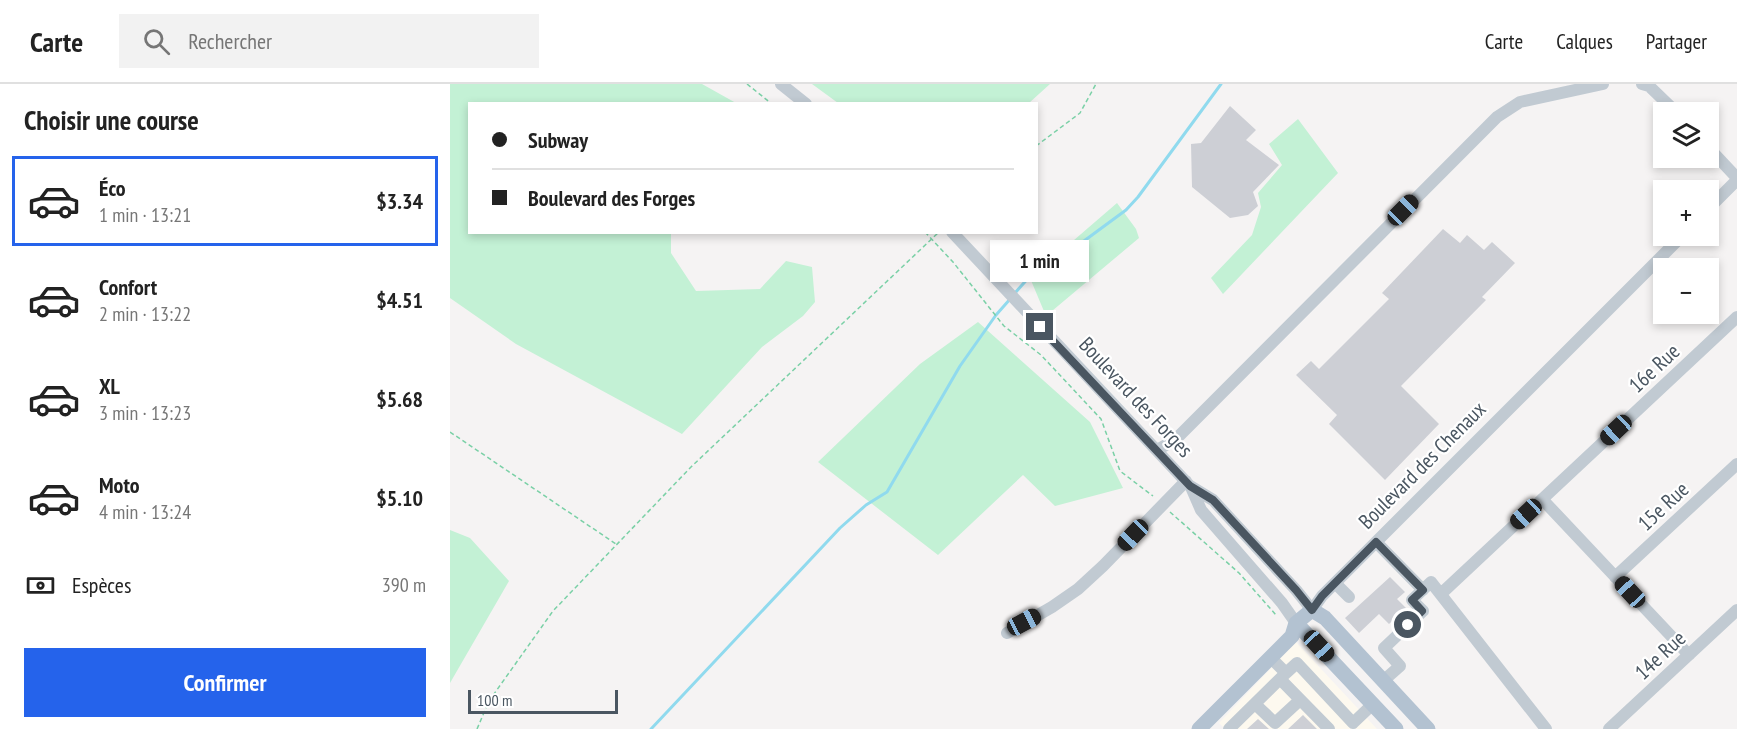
<!DOCTYPE html>
<html lang="fr">
<meta charset="utf-8">
<style>
:root{--surface:#fff;--page:#f2f2f2;--text:#222;--muted:#767676;--line:#e0e0e0;--accent:#2563eb}
body{margin:0;font-family:"PT Sans Narrow",sans-serif;background:var(--page);color:var(--text);height:100vh;display:flex;flex-direction:column;font-size:22px;white-space:nowrap}
*{box-sizing:border-box;margin:0}
p{font-size:20px;color:var(--muted)}
.icon{flex:none;width:33px;height:33px;fill:none;stroke:currentColor;stroke-width:2;stroke-linecap:round;stroke-linejoin:round}
.map{position:relative;flex:1;overflow:hidden}
.side{display:flex;flex-direction:column;background:var(--surface);width:450px}
.side>*{flex:none}
.hud{position:absolute;left:18px;top:18px;width:570px;height:132px;border-radius:0px;box-shadow:0 3px 9px #0003;display:grid;align-content:center;height:132px;padding:0 24px;background:var(--surface)}
.tools{position:absolute;left:1203px;top:18px;display:grid;gap:12px}
.tools a{display:grid;place-items:center;width:66px;height:66px;border-radius:0px;background:var(--surface);box-shadow:0 3px 9px #0003;font-size:30px}
.scale{position:absolute;left:18px;bottom:15px;width:150px;box-sizing:border-box;padding-left:6px;border:3px solid #4a5661;border-top:0;font-size:16px;line-height:21px;white-space:nowrap;color:#4a5661;-webkit-text-stroke:4px #fff;paint-order:stroke}
.end{position:absolute;width:27px;height:27px;margin:-14px;border:8px solid #4a5661;background:#fff;box-shadow:0 0 0 3px #fff}
.from{border-radius:50%}
.bubble{position:absolute;height:42px;border-radius:0px;background:var(--surface);box-shadow:0 3px 9px #0003;font-size:20px;font-weight:800;line-height:42px;text-align:center}
.car{position:absolute;width:18px;height:36px;margin:-18px -9px;border-radius:8px;box-shadow:0 0 4px 2px #0007;background:linear-gradient(#222 24%,#8ab4d8 0 40%,#222 0 76%,#8ab4d8 0 86%,#222 0)}
.hud b{display:flex;align-items:center;gap:21px;height:57px;font-size:22px}
.hud b+b{border-top:2px solid var(--line)}
.hud i{width:15px;height:15px;background:var(--text)}
ul{padding:0;list-style:none}
li{display:flex;align-items:center;gap:18px;height:90px;margin:0 12px 9px;padding:0 12px;border:3px solid transparent;border-radius:0px}
li div{flex:1}
li b{display:block;font-size:22px}
li em{font-style:normal;font-weight:800}
li.on{border-color:var(--accent)}
li>.icon{width:54px;height:54px;stroke-width:1.5}
h2{padding:0 24px;font-size:27px;line-height:72px}
.pay{display:flex;align-items:center;gap:15px;height:66px;padding:0 24px;font-size:22px}
.pay p{margin-inline-start:auto}
.action{display:flex;gap:12px;margin-top:auto;padding:12px 24px}
.action a{flex:1;height:69px;border-radius:0px;background:var(--accent);color:#fff;font-size:24px;font-weight:800;line-height:69px;text-align:center}
header{display:flex;align-items:center;gap:36px;box-sizing:border-box;height:84px;padding:0 30px;background:var(--surface);border-bottom:2px solid var(--line)}
header strong{font-size:28px}
nav{display:flex;gap:33px;margin-inline-start:auto;font-size:21px}
.search{width:420px;height:54px;background:var(--page);display:flex;align-items:center;gap:15px;box-sizing:border-box;padding:0 21px;border-radius:0px;color:var(--muted);font-size:22px}
main{display:flex;flex:1;min-height:0}
.map>svg:first-child{display:block}
</style>
<header>
<strong>Carte</strong>
<div class="search"><svg class="icon" aria-label="search" viewBox="0 0 24 24"><circle cx="10" cy="10" r="6"/><path d="M15 15l6 6"/></svg>Rechercher</div>
<nav><a>Carte</a><a>Calques</a><a>Partager</a></nav>
</header>
<main>
<section class="side">
<h2>Choisir une course</h2>
<ul>
<li class="on"><svg class="icon" aria-label="car" viewBox="0 0 24 24"><path d="M5 17H2v-5l4-1 3-4h7l3 4 3 1v5h-3M9 17h6M6 11h13"/><circle cx="7" cy="17" r="2"/><circle cx="17" cy="17" r="2"/></svg><div><b>Éco</b><p>1 min · 13:21</p></div><em>$3.34</em></li>
<li><svg class="icon" aria-label="car" viewBox="0 0 24 24"><path d="M5 17H2v-5l4-1 3-4h7l3 4 3 1v5h-3M9 17h6M6 11h13"/><circle cx="7" cy="17" r="2"/><circle cx="17" cy="17" r="2"/></svg><div><b>Confort</b><p>2 min · 13:22</p></div><em>$4.51</em></li>
<li><svg class="icon" aria-label="car" viewBox="0 0 24 24"><path d="M5 17H2v-5l4-1 3-4h7l3 4 3 1v5h-3M9 17h6M6 11h13"/><circle cx="7" cy="17" r="2"/><circle cx="17" cy="17" r="2"/></svg><div><b>XL</b><p>3 min · 13:23</p></div><em>$5.68</em></li>
<li><svg class="icon" aria-label="car" viewBox="0 0 24 24"><path d="M5 17H2v-5l4-1 3-4h7l3 4 3 1v5h-3M9 17h6M6 11h13"/><circle cx="7" cy="17" r="2"/><circle cx="17" cy="17" r="2"/></svg><div><b>Moto</b><p>4 min · 13:24</p></div><em>$5.10</em></li>
</ul>
<div class="pay"><svg class="icon" aria-label="cash" viewBox="0 0 24 24"><path d="M3 7h18v10H3z"/><circle cx="12" cy="12" r="2"/></svg>Espèces<p>390 m</p></div>
<div class="action"><a>Confirmer</a></div>
</section>
<div class="map">
<svg width="1287" height="645" viewBox="0 0 1287 645">
<rect width="100%" height="100%" fill="#f5f3f3"/>
<path fill="#fdf9ef" d="M 846,558 L 927,645 L 775,645 L 769,639 Z"/>
<path fill="#c3f1d5" d="M 0,0 L 252,0 L 286,19 L 20,20 L 20,148 L 221,149 L 221,169 L 246,207 L 310,205 L 336,177 L 362,183 L 365,218 L 353,232 L 312,263 L 232,350 L 66,260 L 0,214 Z
M 362,0 L 600,0 L 579,19 L 388,19 Z
M 848,35 L 888,89 L 773,210 L 761,194 L 802,151 L 811,123 L 808,109 L 832,81 L 819,60 Z
M 667,119 L 686,145 L 689,154 L 596,232 L 580,194 Z
M 528,238 L 640,338 L 673,404 L 605,422 L 573,391 L 488,471 L 368,378 L 470,280 Z
M 0,446 L 20,454 L 59,497 L 0,599 Z"/>
<g fill="none" stroke-linecap="round" stroke-linejoin="round">
<path stroke="#90daee" stroke-width="3" d="M 565,209 L 589,182 L 619,168 L 676,126 L 688,113 L 771,0
M 201,645 L 390,444 L 416,421 L 437,408 L 510,282 L 546,231 L 561,214"/>
</g>
<path fill="#cdcfd5" d="M 780,22 L 806,46 L 796,56 L 829,81 L 803,108 L 808,122 L 798,131 L 780,134 L 742,103 L 741,60 L 751,59 Z
M 993,145 L 1010,159 L 1017,151 L 1034,166 L 1042,158 L 1065,179 L 1032,213 L 1036,216 L 951,302 L 989,340 L 935,396 L 879,340 L 887,331 L 846,291 L 861,277 L 869,285 L 939,215 L 932,209 Z
M 940,493 L 955,508 L 947,515 L 956,524 L 939,540 L 929,530 L 909,549 L 895,534 Z
M 853,631 L 867,645 L 838,645 Z
M 808,635 L 819,645 L 797,645 Z"/>
<g fill="none" stroke-linecap="round" stroke-linejoin="round">
<path stroke="#7ad0a6" stroke-width="1.5" stroke-dasharray="4.5 3" stroke-linecap="butt" d="M 297,0 L 322,20
M 586,62 L 630,29 L 646,0
M 475,148 L 503,178 L 554,242 L 591,271 L 651,335 L 670,387 L 703,412
M 0,348 L 166,460
M 720,428 L 789,489 L 826,531
M 27,645 L 39,617 L 103,527 L 241,383 L 489,148"/>
<path stroke="#c1cad2" stroke-width="12" d="M 331,0 L 356,20
M 1192,0 L 1199,2 L 1226,28
M 1258,63 L 1287,94
M 1258,125 L 1287,96
M 502,148 L 740,402 L 763,416 L 846,506 L 862,526 L 872,512 L 1232,152
M 707,366 L 725,356 L 1047,33 L 1070,18 L 1153,0
M 741,403 L 751,426 L 832,519 L 846,539
M 1092,415 L 1239,571
M 926,458 L 973,506
M 1165,493 L 1287,380
M 885,499 L 899,513
M 992,511 L 994,507 L 1287,233
M 557,549 L 602,523 L 628,505 L 653,482 L 736,397
M 836,589 L 847,579 L 903,639 L 923,620
M 830,595 L 879,645
M 933,597 L 950,582 L 934,564 L 973,527 L 962,516 L 981,498 L 1096,645
M 805,620 L 825,639 L 850,616
M 779,645 L 836,589 L 820,573
M 1159,645 L 1287,526"/>
<path stroke="#b3c2d1" stroke-width="15" d="M 846,539 L 946,645
M 749,645 L 842,552 L 846,539 L 862,526 L 875,534 L 978,645"/>
</g>
<g fill="none" stroke-linecap="round" stroke-linejoin="round">
<path stroke="#4a5661" stroke-width="8" d="M 590,243 L 740,402 L 763,416 L 846,506 L 862,526 L 872,512 L 926,458 L 973,506 L 962,516 L 972,527 L 958,541"/>
</g>
<g text-anchor="middle" dominant-baseline="central" stroke-width="4.5" stroke-linejoin="round" paint-order="stroke">
<g font-size="21" fill="#4a5661" stroke="#fff">
<text transform="translate(1204 284) rotate(-43)">16e Rue</text>
<text transform="translate(686 313) rotate(47)">Boulevard des Forges</text>
<text transform="translate(972 381) rotate(-45)">Boulevard des Chenaux</text>
<text transform="translate(1213 422) rotate(-43)">15e Rue</text>
<text transform="translate(1210 571) rotate(-43)">14e Rue</text>
</g>
</g>
</svg>
<div class="tools">
<a><svg class="icon" aria-label="layers" viewBox="0 0 24 24"><path d="M12 4l9 5-9 5-9-5zM3 14l9 5 9-5"/></svg></a>
<a>+</a>
<a>−</a>
</div>
<div class="scale">100 m</div>
<i class="end from" style="left:958px;top:541px"></i>
<i class="end" style="left:590px;top:243px"></i>
<div class="bubble" style="left:540px;top:156px;width:99px">1 min</div>
<i class="car" style="left:953px;top:126px;rotate:45deg"></i>
<i class="car" style="left:1166px;top:346px;rotate:227deg"></i>
<i class="car" style="left:1076px;top:430px;rotate:227deg"></i>
<i class="car" style="left:683px;top:451px;rotate:224deg"></i>
<i class="car" style="left:1180px;top:508px;rotate:317deg"></i>
<i class="car" style="left:574px;top:538px;rotate:62deg"></i>
<i class="car" style="left:869px;top:562px;rotate:137deg"></i>
<div class="hud">
<b><i class="from"></i>Subway</b>
<b><i></i>Boulevard des Forges</b>
</div>
</div>
</main>
